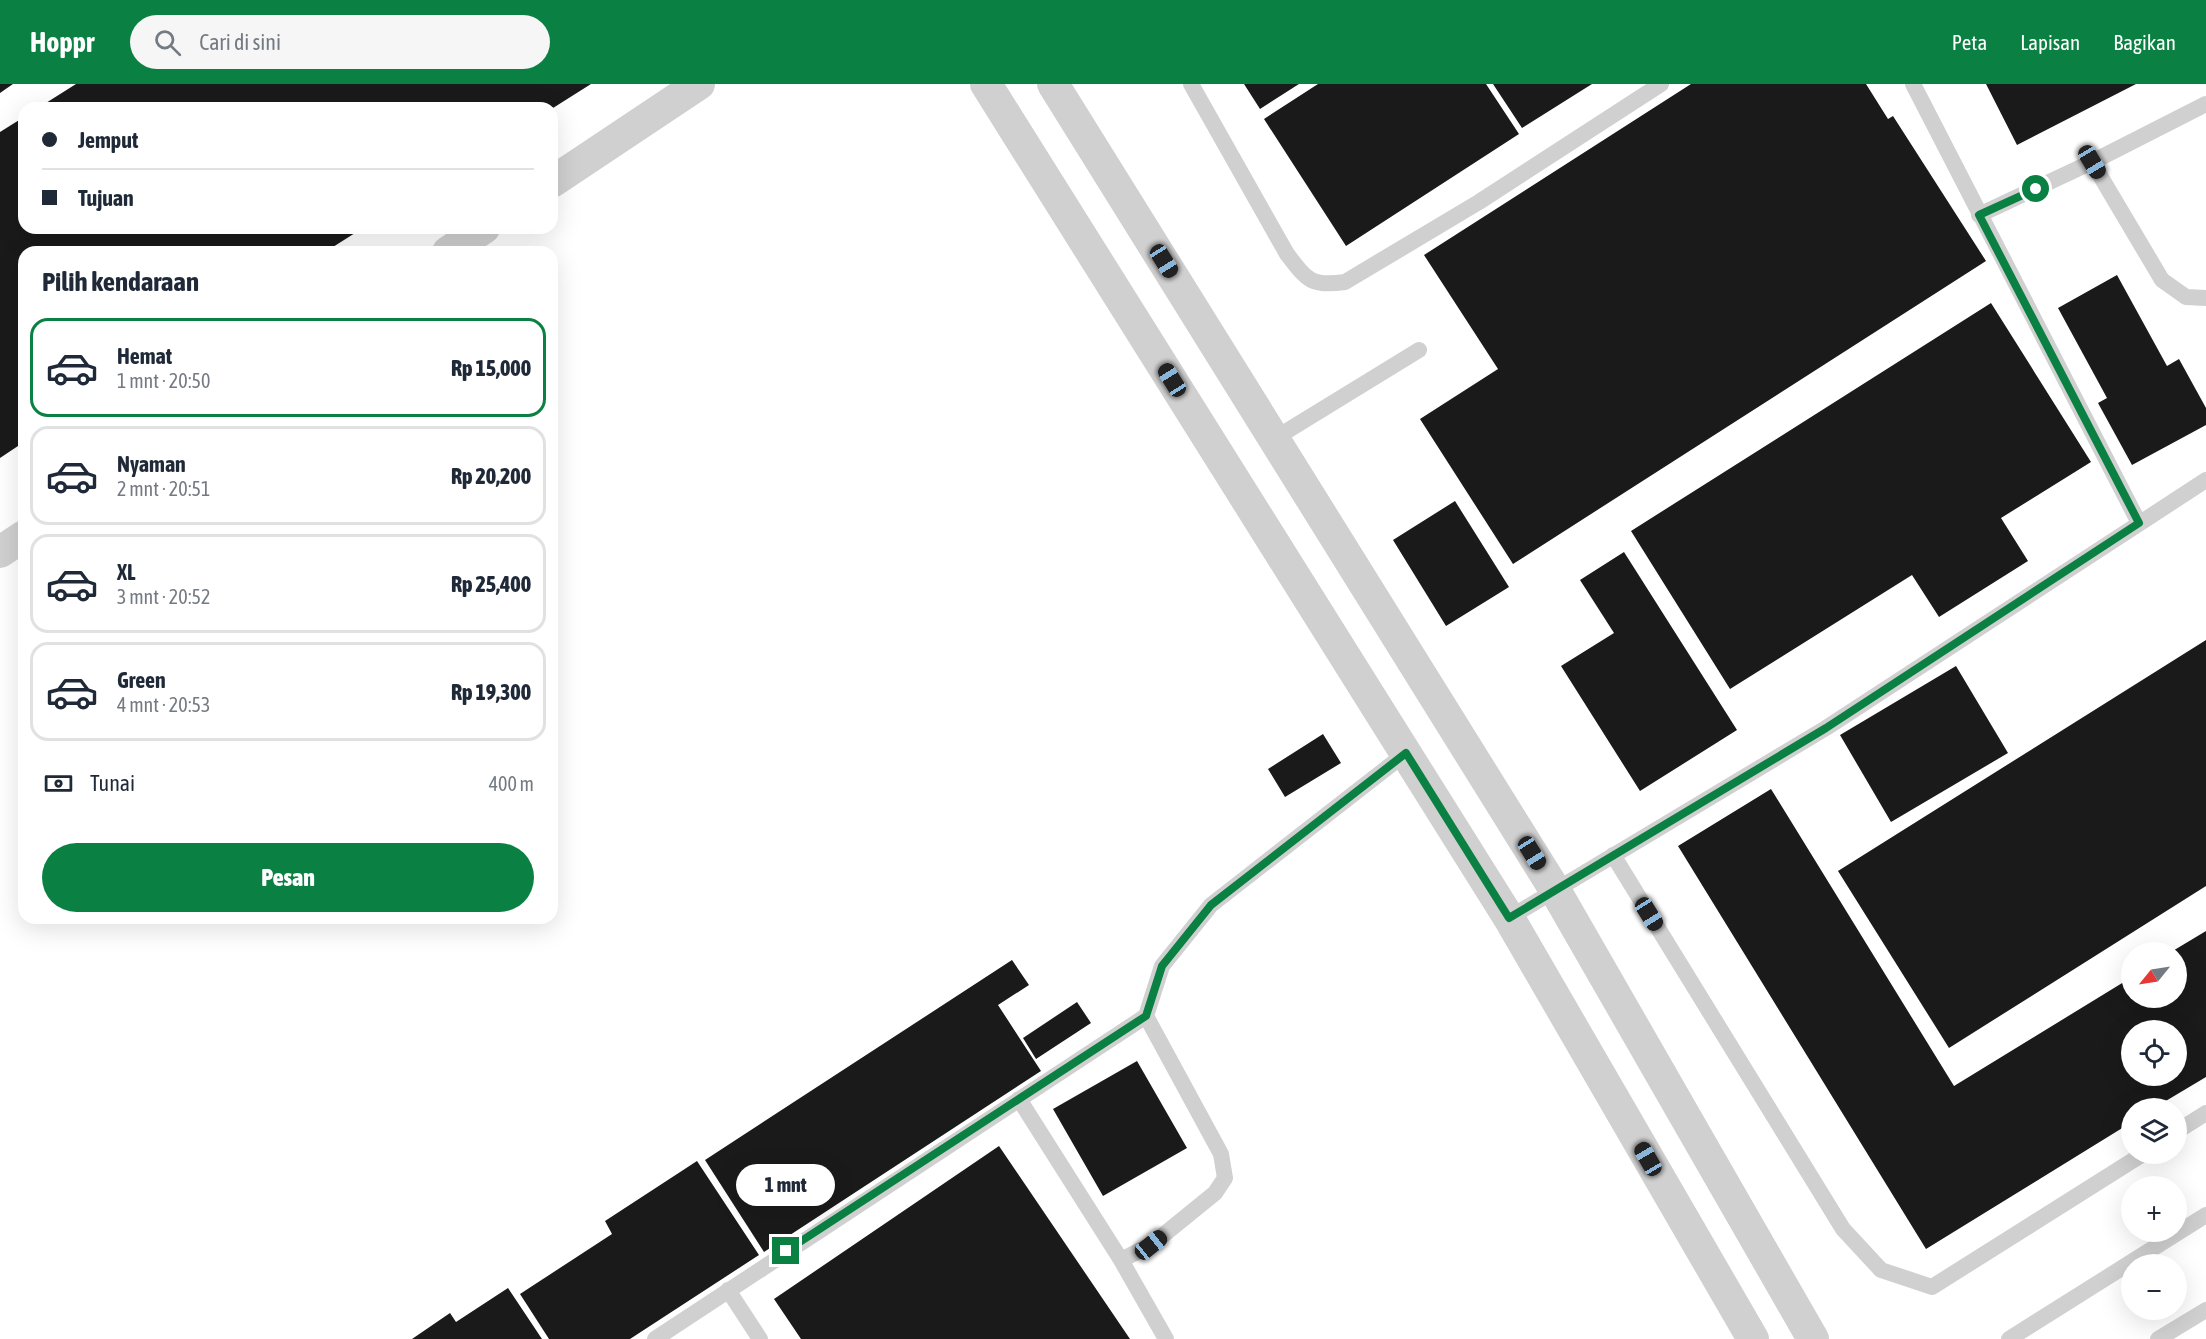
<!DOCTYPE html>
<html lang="id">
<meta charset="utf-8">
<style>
:root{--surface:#fff;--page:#f6f6f7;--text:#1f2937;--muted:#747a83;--line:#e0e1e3;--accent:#0b8043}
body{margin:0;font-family:"Asap Condensed",sans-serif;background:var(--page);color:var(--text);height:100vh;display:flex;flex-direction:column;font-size:22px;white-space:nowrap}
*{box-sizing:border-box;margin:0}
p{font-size:20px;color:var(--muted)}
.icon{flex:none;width:33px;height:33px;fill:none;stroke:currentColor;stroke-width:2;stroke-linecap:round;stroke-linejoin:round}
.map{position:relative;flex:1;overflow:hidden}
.drawer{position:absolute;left:18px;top:162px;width:540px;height:678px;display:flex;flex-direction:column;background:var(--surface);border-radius:18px;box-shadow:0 6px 24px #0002}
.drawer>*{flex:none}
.guide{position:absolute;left:18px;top:18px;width:540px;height:132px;border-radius:18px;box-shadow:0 6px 24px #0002;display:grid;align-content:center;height:132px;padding:0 24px;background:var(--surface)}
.needle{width:39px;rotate:240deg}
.buttons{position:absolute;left:2121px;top:858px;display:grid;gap:12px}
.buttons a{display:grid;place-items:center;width:66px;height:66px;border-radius:50%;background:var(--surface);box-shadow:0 6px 24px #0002;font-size:30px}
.end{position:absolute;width:27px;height:27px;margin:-14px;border:8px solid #0b8043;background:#fff;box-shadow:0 0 0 3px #fff}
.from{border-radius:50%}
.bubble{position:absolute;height:42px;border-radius:21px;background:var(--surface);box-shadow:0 6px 24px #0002;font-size:20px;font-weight:800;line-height:42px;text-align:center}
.car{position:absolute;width:18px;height:36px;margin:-18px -9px;border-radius:8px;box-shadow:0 0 4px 2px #0007;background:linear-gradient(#222 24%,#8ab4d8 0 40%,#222 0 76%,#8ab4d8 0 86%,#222 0)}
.guide b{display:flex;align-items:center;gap:21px;height:57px;font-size:22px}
.guide b+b{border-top:2px solid var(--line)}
.guide i{width:15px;height:15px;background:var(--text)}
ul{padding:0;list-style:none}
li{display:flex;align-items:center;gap:18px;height:99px;margin:0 12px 9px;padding:0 12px;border:3px solid var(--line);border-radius:18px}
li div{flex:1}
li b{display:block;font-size:22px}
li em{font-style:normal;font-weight:800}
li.active{border-color:var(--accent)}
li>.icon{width:54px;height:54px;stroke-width:1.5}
h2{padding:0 24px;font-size:27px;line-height:72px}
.pay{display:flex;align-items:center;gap:15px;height:66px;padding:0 24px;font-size:22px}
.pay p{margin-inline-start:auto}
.cta{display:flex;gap:12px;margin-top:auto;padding:12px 24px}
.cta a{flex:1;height:69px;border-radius:36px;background:var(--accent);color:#fff;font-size:24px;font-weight:800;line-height:69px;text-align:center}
header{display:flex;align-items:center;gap:36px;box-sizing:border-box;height:84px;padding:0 30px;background:var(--accent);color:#fff}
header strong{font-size:28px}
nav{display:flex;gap:33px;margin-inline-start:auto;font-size:21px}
.search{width:420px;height:54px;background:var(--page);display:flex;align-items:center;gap:15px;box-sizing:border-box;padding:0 21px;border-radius:33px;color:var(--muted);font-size:22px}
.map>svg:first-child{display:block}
</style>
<header>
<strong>Hoppr</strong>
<div class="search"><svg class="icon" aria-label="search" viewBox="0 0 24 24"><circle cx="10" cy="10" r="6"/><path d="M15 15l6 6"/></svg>Cari di sini</div>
<nav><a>Peta</a><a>Lapisan</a><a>Bagikan</a></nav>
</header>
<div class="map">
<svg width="2206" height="1255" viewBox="0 0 2206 1255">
<rect width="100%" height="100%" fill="#fff"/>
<path fill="#1a1a1a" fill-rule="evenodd" d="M 0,0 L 13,0 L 0,9 Z
M 76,0 L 591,0 L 553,24 L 38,24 Z
M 1244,0 L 1299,0 L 1260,25 Z
M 1318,0 L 1486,0 L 1519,50 L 1346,162 L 1264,35 Z
M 1493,0 L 1592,0 L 1522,44 Z
M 1691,0 L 1866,0 L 1888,35 L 1893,32 L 1986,177 L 1513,480 L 1420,335 L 1498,285 L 1424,171 Z
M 1986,0 L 2136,0 L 2017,61 Z
M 24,33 L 24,144 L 363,144 L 325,168 L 24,168 L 24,358 L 0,374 L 0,48 Z
M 2117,191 L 2167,282 L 2179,275 L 2206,324 L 2206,341 L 2132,381 L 2098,319 L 2107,314 L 2058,224 Z
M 1991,219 L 2091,378 L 2001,434 L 2028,477 L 1939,533 L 1912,491 L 1730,605 L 1631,447 Z
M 1455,417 L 1509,503 L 1446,542 L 1393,456 Z
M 1624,468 L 1737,646 L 1640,707 L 1561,582 L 1614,549 L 1580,496 Z
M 2206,556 L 2206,802 L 1949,964 L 1838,787 Z
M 1956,582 L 2008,669 L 1891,738 L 1840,651 Z
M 1323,650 L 1341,679 L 1285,713 L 1268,685 Z
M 1771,705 L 1954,1002 L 2132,893 L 2132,914 L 2176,914 L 2176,868 L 2171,868 L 2206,847 L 2206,993 L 2154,1024 L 2132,1024 L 2132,1038 L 1926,1165 L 1678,762 ZM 2132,946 L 2176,946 L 2176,992 L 2132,992 Z
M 1012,876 L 1029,901 L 998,921 L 1041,987 L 764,1168 L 705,1076 Z
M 1077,918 L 1091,939 L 1036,975 L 1023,954 Z
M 1137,977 L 1187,1064 L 1103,1112 L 1053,1025 Z
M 999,1062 L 1130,1255 L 801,1255 L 774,1215 Z
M 697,1077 L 759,1171 L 630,1255 L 549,1255 L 520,1210 L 612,1150 L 605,1137 Z
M 508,1204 L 542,1255 L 412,1255 L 450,1229 L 456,1238 Z"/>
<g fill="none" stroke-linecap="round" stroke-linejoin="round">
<path stroke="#d0d0d0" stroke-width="16" d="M 1191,0 L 1287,170 C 1307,196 1311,203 1345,198 L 1479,118 L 1661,0
M 1913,0 L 2139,439
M 2092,78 L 2162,196 L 2186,213 L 2206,214
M 1979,131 L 2092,78 L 2206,20
M 1274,355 L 1419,266
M 1613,771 L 1843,1145 L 1881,1186 L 1932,1203 L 2143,1070
M 1509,834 L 1826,644 L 2206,396
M 1019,1015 L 1121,1176 L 1151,1161 L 1215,1109 L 1225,1094 L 1221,1070 L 1146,932
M 2176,1048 L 2206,1029
M 1121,1176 L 1166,1255
M 728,1206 L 760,1255
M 655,1255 L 1146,932 L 1162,882 L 1211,821 L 1406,669
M 2009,1255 L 2206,1131
M 2158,1255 L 2206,1226"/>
<path stroke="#d0d0d0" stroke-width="32" d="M 986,0 L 1509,834 L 1753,1255
M 1053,0 L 1555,806 L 1813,1255
M 552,98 L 699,0
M 448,168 L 484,144
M 0,468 L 24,452"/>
</g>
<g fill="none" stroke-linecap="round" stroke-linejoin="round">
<path stroke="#0b8043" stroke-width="8" d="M 786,1167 L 1146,932 L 1162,882 L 1211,821 L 1406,669 L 1509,834 L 1826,644 L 2139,439 L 1979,131 L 2036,105"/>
</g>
</svg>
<div class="buttons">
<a><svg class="needle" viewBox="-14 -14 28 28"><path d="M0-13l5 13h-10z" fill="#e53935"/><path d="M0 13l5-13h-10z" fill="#747a83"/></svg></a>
<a><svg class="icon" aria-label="locate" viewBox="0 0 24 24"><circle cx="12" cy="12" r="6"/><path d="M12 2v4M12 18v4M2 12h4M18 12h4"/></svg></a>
<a><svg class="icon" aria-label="layers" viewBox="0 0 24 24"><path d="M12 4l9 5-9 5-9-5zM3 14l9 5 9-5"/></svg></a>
<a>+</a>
<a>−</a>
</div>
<i class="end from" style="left:2036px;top:105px"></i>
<i class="end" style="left:786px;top:1167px"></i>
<div class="bubble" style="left:736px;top:1080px;width:99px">1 mnt</div>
<i class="car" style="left:2092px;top:78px;rotate:149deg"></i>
<i class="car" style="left:1164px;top:177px;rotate:148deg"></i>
<i class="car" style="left:1172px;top:296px;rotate:328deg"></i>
<i class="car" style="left:1532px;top:769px;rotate:148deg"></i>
<i class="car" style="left:1649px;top:830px;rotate:148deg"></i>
<i class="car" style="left:1648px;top:1075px;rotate:330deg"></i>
<i class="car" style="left:1151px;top:1161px;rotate:51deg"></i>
<div class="guide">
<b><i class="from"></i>Jemput</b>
<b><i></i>Tujuan</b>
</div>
<section class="drawer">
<h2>Pilih kendaraan</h2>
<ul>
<li class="active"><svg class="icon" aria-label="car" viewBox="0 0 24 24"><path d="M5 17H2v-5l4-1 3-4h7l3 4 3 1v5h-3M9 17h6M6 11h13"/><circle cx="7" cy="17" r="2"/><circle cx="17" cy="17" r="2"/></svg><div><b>Hemat</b><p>1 mnt · 20:50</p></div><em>Rp 15,000</em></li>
<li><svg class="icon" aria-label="car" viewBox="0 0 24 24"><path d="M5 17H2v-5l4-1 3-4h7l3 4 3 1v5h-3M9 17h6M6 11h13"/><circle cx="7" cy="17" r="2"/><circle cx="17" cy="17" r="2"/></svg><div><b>Nyaman</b><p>2 mnt · 20:51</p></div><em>Rp 20,200</em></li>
<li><svg class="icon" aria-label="car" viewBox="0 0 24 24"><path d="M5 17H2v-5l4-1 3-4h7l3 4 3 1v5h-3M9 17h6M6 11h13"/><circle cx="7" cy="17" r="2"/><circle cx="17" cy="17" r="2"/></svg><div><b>XL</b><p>3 mnt · 20:52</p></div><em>Rp 25,400</em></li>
<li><svg class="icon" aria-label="car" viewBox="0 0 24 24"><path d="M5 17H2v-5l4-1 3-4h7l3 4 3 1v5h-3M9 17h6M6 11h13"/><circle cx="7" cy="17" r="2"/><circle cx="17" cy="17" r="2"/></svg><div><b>Green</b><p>4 mnt · 20:53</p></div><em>Rp 19,300</em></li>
</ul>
<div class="pay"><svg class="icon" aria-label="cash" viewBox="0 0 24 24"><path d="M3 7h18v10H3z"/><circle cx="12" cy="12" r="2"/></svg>Tunai<p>400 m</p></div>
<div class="cta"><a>Pesan</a></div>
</section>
</div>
